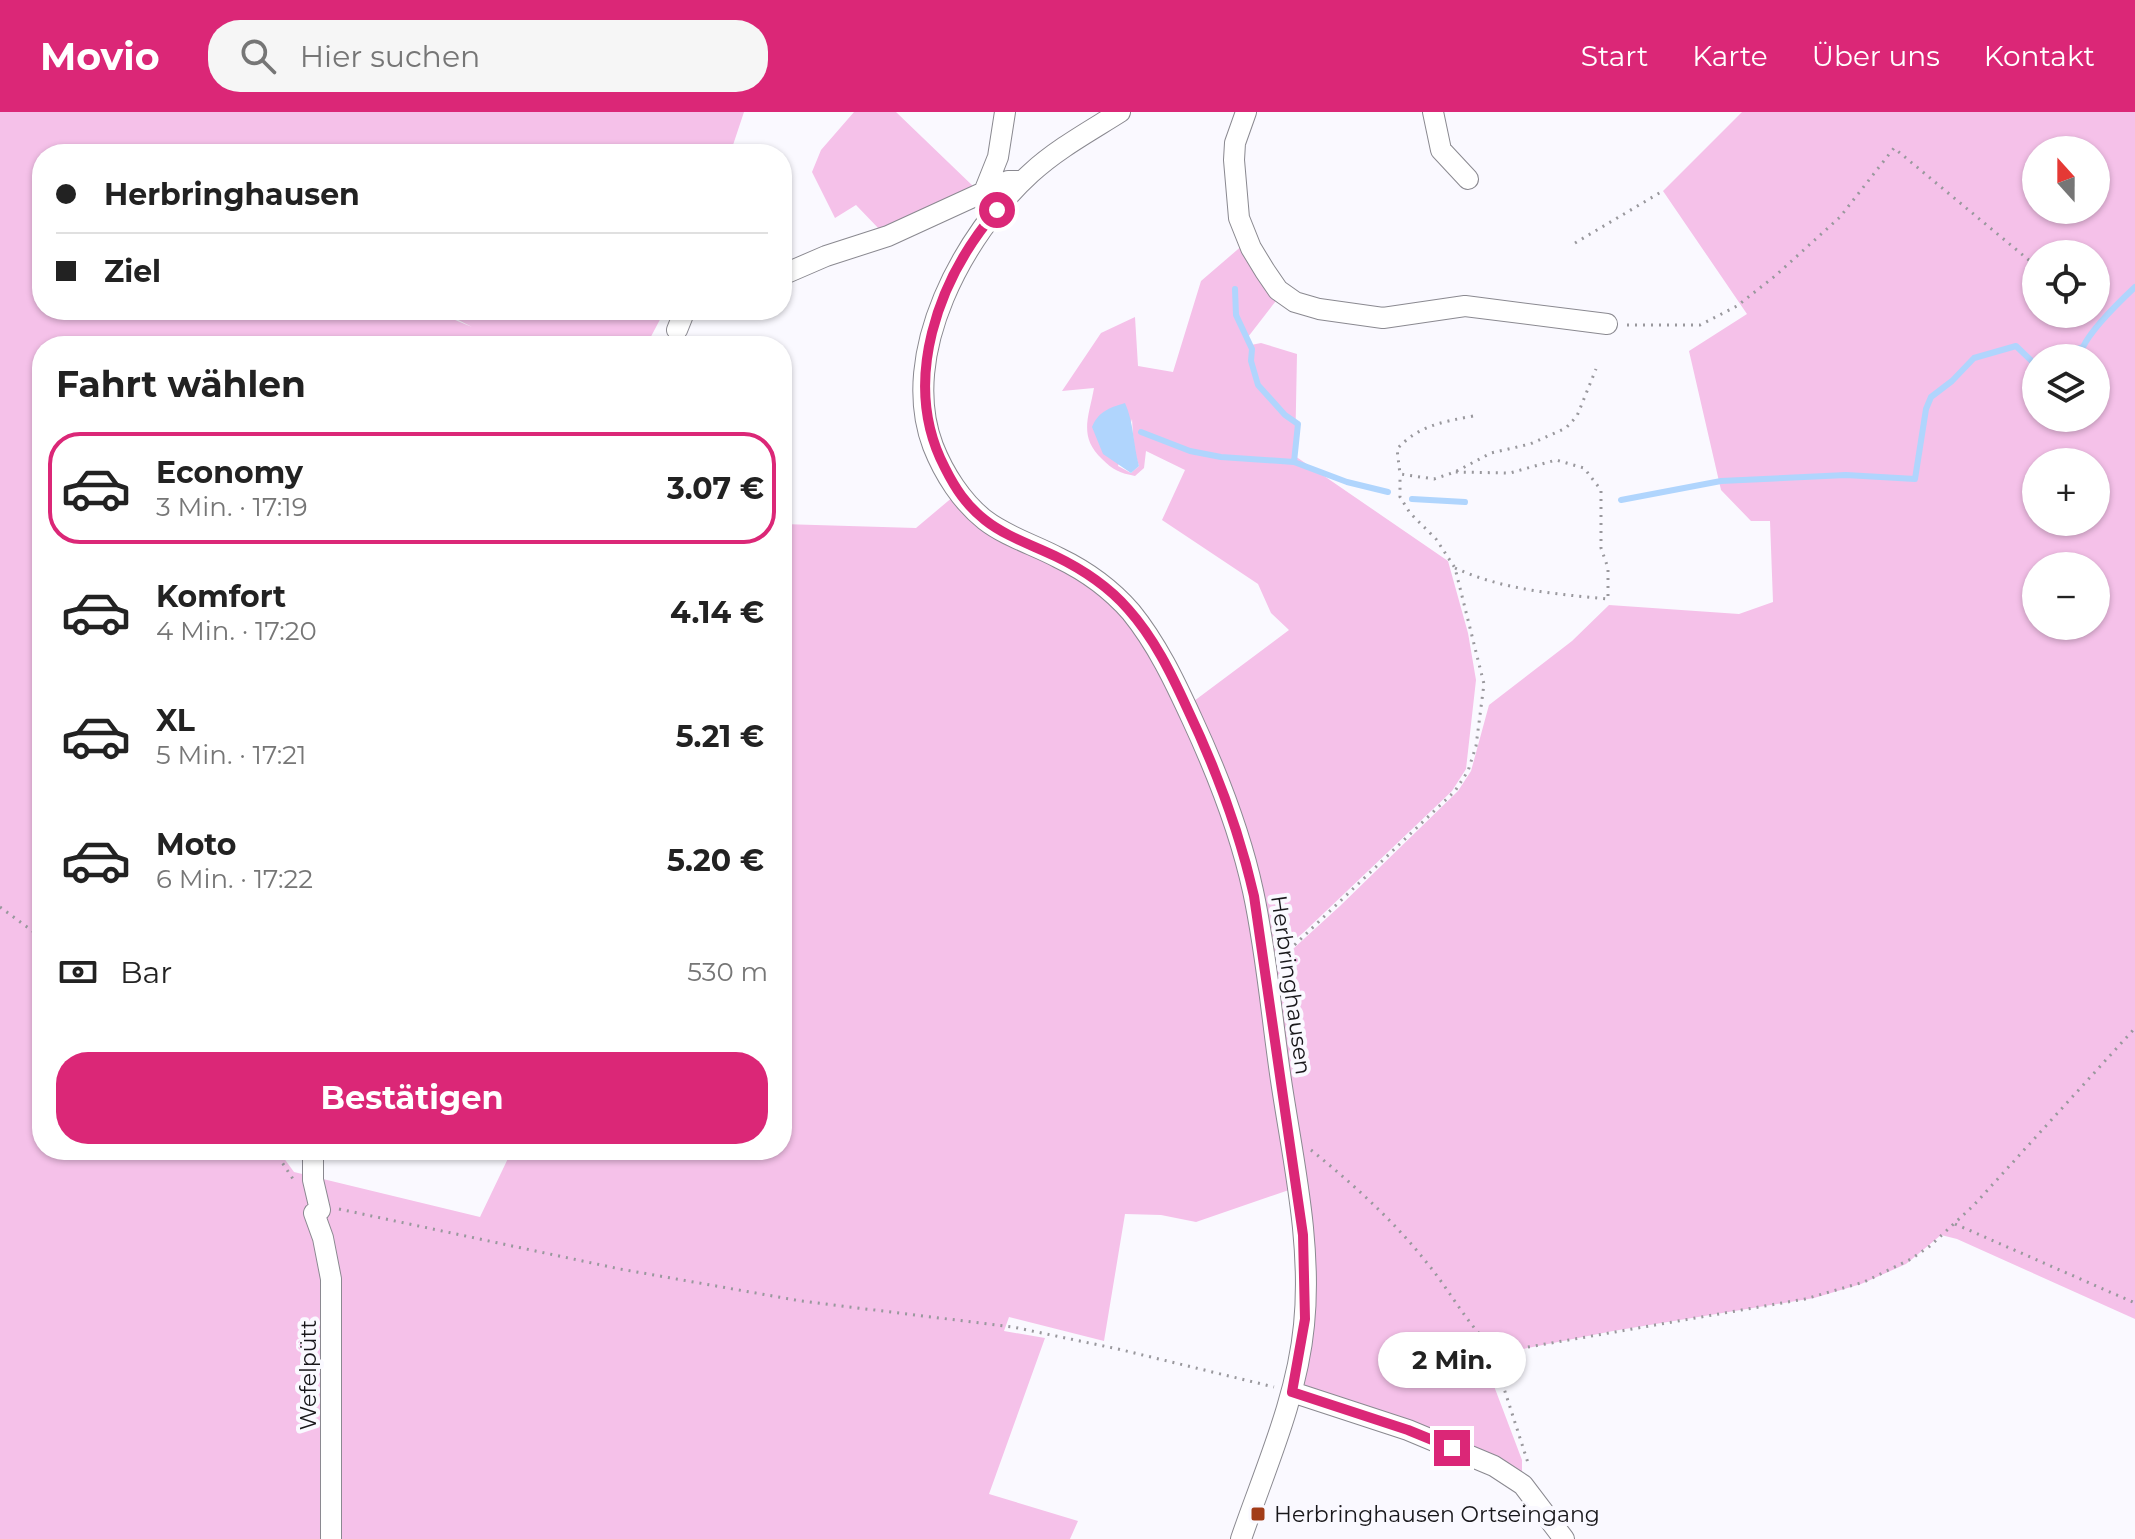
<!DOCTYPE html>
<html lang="de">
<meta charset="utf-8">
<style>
:root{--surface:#fff;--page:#f6f6f6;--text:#222;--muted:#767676;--line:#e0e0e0;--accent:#db2777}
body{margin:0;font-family:Montserrat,sans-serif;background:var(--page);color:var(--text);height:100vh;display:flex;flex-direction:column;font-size:30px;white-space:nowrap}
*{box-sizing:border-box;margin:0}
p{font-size:26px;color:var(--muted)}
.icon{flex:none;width:44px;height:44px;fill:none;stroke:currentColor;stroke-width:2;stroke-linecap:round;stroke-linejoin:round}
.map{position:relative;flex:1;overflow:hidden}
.side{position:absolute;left:32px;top:224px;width:760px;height:824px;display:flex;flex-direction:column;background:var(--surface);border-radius:32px;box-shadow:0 2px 6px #0004}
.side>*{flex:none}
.banner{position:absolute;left:32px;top:32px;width:760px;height:176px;border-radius:32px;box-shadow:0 2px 6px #0004;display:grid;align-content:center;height:176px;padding:0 24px;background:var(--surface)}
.needle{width:52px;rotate:339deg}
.tools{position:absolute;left:2022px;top:24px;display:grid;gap:16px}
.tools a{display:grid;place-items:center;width:88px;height:88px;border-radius:50%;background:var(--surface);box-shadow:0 2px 6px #0004;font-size:40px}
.end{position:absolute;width:36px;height:36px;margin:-18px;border:10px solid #db2777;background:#fff;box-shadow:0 0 0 4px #fff}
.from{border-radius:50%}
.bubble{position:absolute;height:56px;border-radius:28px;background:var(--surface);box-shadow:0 2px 6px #0004;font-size:26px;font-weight:700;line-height:56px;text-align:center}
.banner b{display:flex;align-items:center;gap:28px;height:76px;font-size:30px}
.banner b+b{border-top:2px solid var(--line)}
.banner i{width:20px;height:20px;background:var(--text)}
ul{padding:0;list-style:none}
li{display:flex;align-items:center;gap:24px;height:112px;margin:0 16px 12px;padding:0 8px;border:4px solid transparent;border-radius:32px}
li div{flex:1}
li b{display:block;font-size:30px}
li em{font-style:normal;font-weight:700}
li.on{border-color:var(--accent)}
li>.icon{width:72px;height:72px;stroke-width:1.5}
h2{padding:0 24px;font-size:36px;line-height:96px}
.pay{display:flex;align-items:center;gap:20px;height:88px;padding:0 24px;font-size:30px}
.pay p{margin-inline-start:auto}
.action{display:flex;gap:16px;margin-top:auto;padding:16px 24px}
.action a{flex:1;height:92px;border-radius:32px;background:var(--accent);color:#fff;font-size:32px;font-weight:700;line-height:92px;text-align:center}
header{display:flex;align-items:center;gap:48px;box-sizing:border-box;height:112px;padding:0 40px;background:var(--accent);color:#fff}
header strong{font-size:38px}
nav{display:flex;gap:44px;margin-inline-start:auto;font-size:28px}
.search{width:560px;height:72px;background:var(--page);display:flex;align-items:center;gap:20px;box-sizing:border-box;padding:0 28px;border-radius:32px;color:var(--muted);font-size:30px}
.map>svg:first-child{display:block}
</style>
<header>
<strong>Movio</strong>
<div class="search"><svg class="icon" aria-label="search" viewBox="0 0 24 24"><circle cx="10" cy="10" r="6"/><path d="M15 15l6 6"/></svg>Hier suchen</div>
<nav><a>Start</a><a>Karte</a><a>Über uns</a><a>Kontakt</a></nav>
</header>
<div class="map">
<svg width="2135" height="1427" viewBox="0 0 2135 1427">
<rect width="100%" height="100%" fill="#faf9ff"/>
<path fill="#f5c1e9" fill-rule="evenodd" d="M 0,0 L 744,0 L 730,42 L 42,42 L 42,198 L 431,198 L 472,215 L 439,198 L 665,198 L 646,234 L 42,234 L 42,1038 L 278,1038 L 294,1060 L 480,1105 L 512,1038 L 782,1038 L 782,412 L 916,416 L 954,384 L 1090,471 L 1129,505 L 1205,646 L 1242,768 L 1257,851 L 1289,1078 L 1196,1110 L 1161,1103 L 1125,1102 L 1104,1229 L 1009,1205 L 1004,1219 L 1045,1226 L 989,1382 L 1078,1409 L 1070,1427 L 0,1427 Z
M 854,0 L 896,0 L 975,76 L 881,119 L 856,93 L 835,106 L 812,60 L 821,38 Z
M 1742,0 L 2135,0 L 2135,1207 L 1957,1127 L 1941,1123 L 1906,1152 L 1861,1172 L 1814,1186 L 1613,1219 L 1483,1245 L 1522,1348 L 1522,1367 L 1303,1285 L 1311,1163 L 1271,857 L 1340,794 L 1458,679 L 1471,659 L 1489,593 L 1572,529 L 1609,493 L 1739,502 L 1773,490 L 1770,409 L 1751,409 L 1721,378 L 1689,239 L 1747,202 L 1663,79 ZM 2036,38 L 2096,38 L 2096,98 L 2036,98 ZM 2036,142 L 2096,142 L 2096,202 L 2036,202 ZM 2036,246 L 2096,246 L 2096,306 L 2036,306 ZM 2036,350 L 2096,350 L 2096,410 L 2036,410 ZM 2036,454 L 2096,454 L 2096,514 L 2036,514 Z
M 1244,132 L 1279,185 L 1248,225 L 1251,233 L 1261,231 L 1297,242 L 1295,344 L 1448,449 L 1468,521 L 1476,568 L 1466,657 L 1452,679 L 1304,820 L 1276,843 L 1269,846 L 1190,592 L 1289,518 L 1271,501 L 1258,472 L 1162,408 L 1185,358 L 1146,339 L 1144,356 L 1135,364 C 1120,361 1113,358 1102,347 C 1078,324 1089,305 1094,276 L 1062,279 L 1101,221 L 1135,205 L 1138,254 L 1173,260 L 1201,169 ZM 1132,307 L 1134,338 L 1139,354 L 1131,361 L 1118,354 Z"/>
<path fill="#b0d5fd" d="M 1125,291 C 1134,311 1133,332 1139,354 L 1131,361 L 1103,342 L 1092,315 C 1099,299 1109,296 1125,291 Z"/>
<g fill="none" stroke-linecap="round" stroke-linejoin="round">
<path stroke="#b0d5fd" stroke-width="6" d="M 1235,177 L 1236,203 L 1252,237 L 1251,249 L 1258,273 L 1285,303 L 1298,312 L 1294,350
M 2067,246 L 2071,239 L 2083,235 C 2092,216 2118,191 2135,175
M 1141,320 L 1190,339 L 1221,345 L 1294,350 L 1347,370 L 1388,380
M 1412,387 L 1465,390
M 1621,388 L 1721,369 L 1846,363 L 1915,367 L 1926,297 L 1931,285 L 1952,269 L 1974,246 L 2016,234 L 2036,253"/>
<defs>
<path id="minor" d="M 1120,0 C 1090,19 1057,37 1031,61 C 964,122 898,242 933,334 C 944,362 962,390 985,408 C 1007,425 1035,433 1059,446 C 1086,459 1111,477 1131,500 C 1157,532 1175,570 1192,607 C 1218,663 1240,719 1253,779 C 1267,843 1272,910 1282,975 C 1294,1053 1312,1134 1304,1213 C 1297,1287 1265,1357 1241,1427
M 1246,0 L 1235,31 L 1234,48 L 1239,106 L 1251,136 L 1265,159 L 1278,178 L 1295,190 L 1319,197 L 1383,206 L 1465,194 L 1607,212
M 1433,0 L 1441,38 L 1468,67
M 982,85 L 998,45 L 1005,0
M 782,163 L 826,144 L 888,124 L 1008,69 L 1022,69
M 677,218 L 685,198
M 313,1038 L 313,1068 L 320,1098 L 314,1101 L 323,1126 L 331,1167 L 331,1427
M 1292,1280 L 1408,1318 L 1494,1354 L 1523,1373 L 1564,1427"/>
</defs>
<use href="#minor" stroke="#8a8990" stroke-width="22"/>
<path stroke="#99989d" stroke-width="3" stroke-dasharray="2 6" stroke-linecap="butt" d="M 1575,131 L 1661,80
M 1627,213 L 1700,213 L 1737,194 L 1775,164 L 1840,105 L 1894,36 L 2036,154
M 1473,304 C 1443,310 1419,313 1397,337 L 1400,362 L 1434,367 L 1455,360 L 1491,341 L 1530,332 L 1566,316 L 1577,304 L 1596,257
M 1455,456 C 1503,478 1556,482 1608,487 L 1608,456 L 1601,436 L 1601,378 L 1584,356 L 1556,348 L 1510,361 L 1455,360
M 0,795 L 42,826
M 1283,844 L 1455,679 L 1468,659 L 1476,634 L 1484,572 L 1455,456 L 1436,427 L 1410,401 L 1400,385 L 1400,362
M 274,1038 L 293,1067
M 1311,1038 C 1353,1072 1393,1108 1427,1151 C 1447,1175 1462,1203 1483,1226 C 1491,1234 1501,1236 1511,1238 L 1805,1187 L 1864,1170 L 1911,1147 L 1930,1134 L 1974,1093 L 2135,916
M 339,1097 L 620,1157 L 801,1189 L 1013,1215 L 1118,1237 L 1274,1275
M 1955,1112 L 2135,1191
M 1490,1233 L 1529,1354"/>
<use href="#minor" stroke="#fff" stroke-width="20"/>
</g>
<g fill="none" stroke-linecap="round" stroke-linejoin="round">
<path stroke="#db2777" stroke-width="10" d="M 997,98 C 938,167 900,270 945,356 C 955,376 966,393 985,408 C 1005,424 1032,433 1055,444 C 1082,457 1108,474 1128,497 C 1154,526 1171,561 1187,596 C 1216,657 1239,718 1254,784 L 1303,1123 L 1305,1207 L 1292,1280 L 1408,1318 L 1452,1336"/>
</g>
<rect fill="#a23c18" stroke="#faf9ff" stroke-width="3" x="1250" y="1394" width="16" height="16" rx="4"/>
<g text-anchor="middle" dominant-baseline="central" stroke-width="8" stroke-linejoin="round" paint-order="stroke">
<g font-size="22" fill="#18171a" stroke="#faf9ff">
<text transform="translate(1291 873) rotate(82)">Herbringhausen</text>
<text transform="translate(308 1263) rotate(-90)">Wefelpütt</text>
</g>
<g font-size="22" fill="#18171a" stroke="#faf9ff" text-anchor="start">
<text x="1274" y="1402">Herbringhausen Ortseingang</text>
</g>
</g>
</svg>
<div class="tools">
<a><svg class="needle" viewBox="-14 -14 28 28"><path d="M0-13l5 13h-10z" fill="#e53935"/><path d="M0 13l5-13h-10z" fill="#767676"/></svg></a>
<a><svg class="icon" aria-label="locate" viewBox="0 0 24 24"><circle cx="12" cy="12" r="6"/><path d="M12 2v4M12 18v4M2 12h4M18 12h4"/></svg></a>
<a><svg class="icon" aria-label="layers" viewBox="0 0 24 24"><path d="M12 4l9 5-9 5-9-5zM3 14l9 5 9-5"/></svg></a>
<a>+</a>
<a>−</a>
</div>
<i class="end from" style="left:997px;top:98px"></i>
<i class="end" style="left:1452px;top:1336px"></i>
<div class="bubble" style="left:1378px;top:1220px;width:148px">2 Min.</div>
<div class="banner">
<b><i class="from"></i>Herbringhausen</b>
<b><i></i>Ziel</b>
</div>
<section class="side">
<h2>Fahrt wählen</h2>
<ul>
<li class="on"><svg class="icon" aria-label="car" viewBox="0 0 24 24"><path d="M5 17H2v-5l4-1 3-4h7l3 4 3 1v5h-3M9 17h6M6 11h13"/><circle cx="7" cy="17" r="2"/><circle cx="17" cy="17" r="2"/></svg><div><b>Economy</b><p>3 Min. · 17:19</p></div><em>3.07 €</em></li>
<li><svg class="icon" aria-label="car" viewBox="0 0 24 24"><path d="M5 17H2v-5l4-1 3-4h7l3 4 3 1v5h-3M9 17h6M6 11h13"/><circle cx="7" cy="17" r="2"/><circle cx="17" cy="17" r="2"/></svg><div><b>Komfort</b><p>4 Min. · 17:20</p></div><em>4.14 €</em></li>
<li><svg class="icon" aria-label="car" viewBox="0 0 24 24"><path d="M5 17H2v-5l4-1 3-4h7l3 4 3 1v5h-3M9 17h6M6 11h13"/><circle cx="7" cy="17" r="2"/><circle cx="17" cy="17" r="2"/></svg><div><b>XL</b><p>5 Min. · 17:21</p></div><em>5.21 €</em></li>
<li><svg class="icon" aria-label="car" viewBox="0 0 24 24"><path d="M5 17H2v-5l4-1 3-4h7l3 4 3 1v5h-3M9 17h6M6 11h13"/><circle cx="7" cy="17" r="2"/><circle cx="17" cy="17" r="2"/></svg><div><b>Moto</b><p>6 Min. · 17:22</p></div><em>5.20 €</em></li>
</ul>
<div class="pay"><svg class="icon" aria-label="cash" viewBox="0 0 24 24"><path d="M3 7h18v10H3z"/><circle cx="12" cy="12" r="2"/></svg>Bar<p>530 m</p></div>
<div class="action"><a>Bestätigen</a></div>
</section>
</div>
